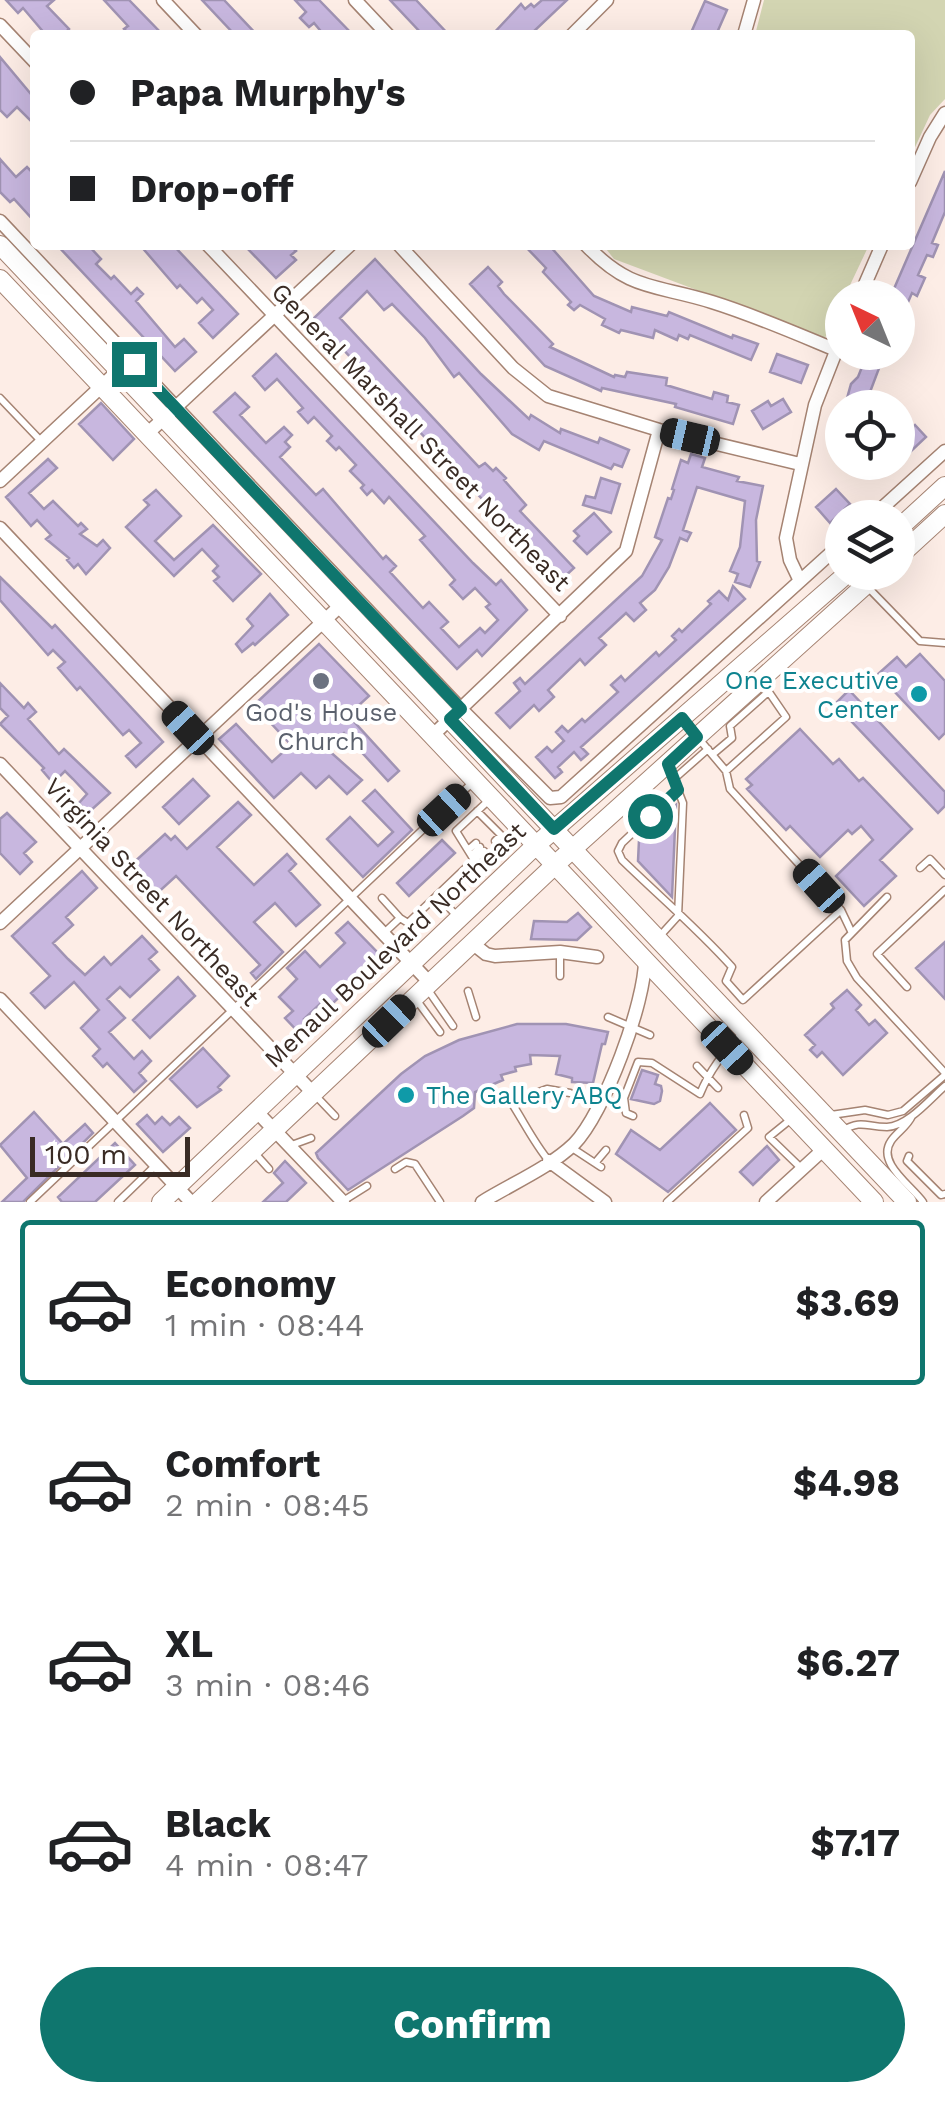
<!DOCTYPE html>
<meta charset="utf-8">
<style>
:root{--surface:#fff;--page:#f6f6f6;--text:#202124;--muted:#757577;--line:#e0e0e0;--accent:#0f766e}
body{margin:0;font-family:"Work Sans",sans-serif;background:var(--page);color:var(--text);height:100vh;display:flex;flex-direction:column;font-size:38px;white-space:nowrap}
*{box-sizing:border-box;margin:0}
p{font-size:32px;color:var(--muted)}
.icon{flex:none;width:55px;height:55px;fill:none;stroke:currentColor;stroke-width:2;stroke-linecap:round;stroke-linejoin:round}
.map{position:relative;height:1202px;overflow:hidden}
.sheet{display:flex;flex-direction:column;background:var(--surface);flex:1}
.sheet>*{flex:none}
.top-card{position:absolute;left:30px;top:30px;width:885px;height:220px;border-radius:10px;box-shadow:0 10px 40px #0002;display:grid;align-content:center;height:220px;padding:0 40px;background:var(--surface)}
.needle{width:65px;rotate:317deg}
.fabs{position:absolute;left:825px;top:280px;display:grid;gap:20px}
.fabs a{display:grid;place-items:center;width:90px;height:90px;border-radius:50%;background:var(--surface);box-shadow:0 10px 40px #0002;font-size:50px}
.scale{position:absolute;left:30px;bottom:25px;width:160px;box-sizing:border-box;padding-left:10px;border:5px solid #392b24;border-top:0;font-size:28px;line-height:35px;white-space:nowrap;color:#392b24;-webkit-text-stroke:8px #fff;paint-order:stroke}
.end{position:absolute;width:45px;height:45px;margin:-22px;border:12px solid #0f766e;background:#fff;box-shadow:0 0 0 5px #fff}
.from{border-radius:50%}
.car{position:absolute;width:30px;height:60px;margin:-30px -15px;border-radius:12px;box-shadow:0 0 8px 2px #0007;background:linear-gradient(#222 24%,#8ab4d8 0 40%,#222 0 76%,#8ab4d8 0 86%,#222 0)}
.top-card b{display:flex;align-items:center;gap:35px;height:95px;font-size:38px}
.top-card b+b{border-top:2px solid var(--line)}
.top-card i{width:25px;height:25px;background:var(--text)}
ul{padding:18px 0 0;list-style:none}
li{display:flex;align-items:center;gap:30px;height:165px;margin:0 20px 15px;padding:0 20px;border:5px solid transparent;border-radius:10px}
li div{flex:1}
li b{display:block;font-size:38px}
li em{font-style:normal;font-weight:700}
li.selected{border-color:var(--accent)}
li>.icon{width:90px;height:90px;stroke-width:1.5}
.action{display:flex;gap:20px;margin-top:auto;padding:20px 40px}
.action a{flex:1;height:115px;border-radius:60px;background:var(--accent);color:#fff;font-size:40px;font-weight:700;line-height:115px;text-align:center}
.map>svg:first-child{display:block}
</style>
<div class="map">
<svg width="945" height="1202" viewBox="0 0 945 1202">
<rect width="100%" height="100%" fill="#fdede6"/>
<path fill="#d3d5b2" d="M 764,0 L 945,0 L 945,99 L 930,115 L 910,158 L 910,35 L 755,35 Z
M 603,245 L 869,245 L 825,338 L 614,259 Z"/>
<path fill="#c8b7df" stroke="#a093b3" stroke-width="2.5" d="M 6,0 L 54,0 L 47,6 L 69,29 L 63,35 L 46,35 L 23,8 L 18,13 Z
M 104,0 L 129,0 L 163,35 L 130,35 L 124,29 L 128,26 Z
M 202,0 L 224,0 L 257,35 L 235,35 Z
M 295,0 L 319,0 L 353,35 L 324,35 L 314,23 L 309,27 L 300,18 L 306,12 Z
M 390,0 L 416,0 L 449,35 L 423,35 Z
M 542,0 L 567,0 L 530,35 L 492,35 L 521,4 L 525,9 L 531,4 L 534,7 Z
M 705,1 L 727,10 L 716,35 L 690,35 Z
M 0,57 L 35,99 L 35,125 L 17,107 L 7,117 L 0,110 Z
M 0,159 L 16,177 L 27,167 L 35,175 L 35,222 L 14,199 L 10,202 L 0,192 Z
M 945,171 L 945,212 L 932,243 L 938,245 L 933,257 L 927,255 L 918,275 L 925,278 L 917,296 L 912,293 L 898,325 L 898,298 L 890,298 Z
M 57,245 L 88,245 L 101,259 L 96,264 L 111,279 L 114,276 L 131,294 L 137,288 L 143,294 L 136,301 L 175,347 L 184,339 L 196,352 L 175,371 Z
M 140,245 L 173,245 L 238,314 L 213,338 L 199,323 L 213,310 L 202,298 L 197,303 L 180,285 L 177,288 Z
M 244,245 L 290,245 L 296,251 L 291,255 L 296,260 L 276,278 Z
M 524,245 L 549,245 L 594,296 L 631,312 L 632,307 L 667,316 L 669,312 L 732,338 L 733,335 L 758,344 L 751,360 L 690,335 L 688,339 L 679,335 L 677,340 L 655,330 L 653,338 L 621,330 L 619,333 L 602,325 L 605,319 L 580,305 L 574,310 L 568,305 L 571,302 L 543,272 L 546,268 Z
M 375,259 L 481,374 L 529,419 L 531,415 L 560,433 L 561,429 L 598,443 L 600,438 L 629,450 L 622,467 L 614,464 L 611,469 L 544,441 L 539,450 L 512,434 L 459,373 L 454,377 L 425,338 L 392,304 L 384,310 L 367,291 L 340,318 L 479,467 L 485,463 L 493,471 L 496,468 L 506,478 L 504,480 L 526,505 L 520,511 L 574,568 L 562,579 L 506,524 L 502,527 L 494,518 L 500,513 L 485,497 L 483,500 L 314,318 Z
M 488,267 L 502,282 L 498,286 L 504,294 L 553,344 L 550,347 L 614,377 L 615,375 L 625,377 L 627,372 L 667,378 L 666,385 L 712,399 L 714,392 L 728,396 L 727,402 L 739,405 L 733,424 L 675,407 L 676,404 L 602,388 L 601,391 L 545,366 L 470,284 Z
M 868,352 L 884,355 L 864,408 L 856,408 L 846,402 L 851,384 L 858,377 Z
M 276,354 L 473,563 L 496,585 L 501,580 L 527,610 L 482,656 L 477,650 L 457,669 L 214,412 L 235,393 L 249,407 L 240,415 L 266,443 L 284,427 L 292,435 L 285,442 L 290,447 L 280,457 L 316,495 L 323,489 L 383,559 L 386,556 L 396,566 L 390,572 L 423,608 L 429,602 L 448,622 L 441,628 L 459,647 L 480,628 L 485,633 L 498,620 L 486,607 L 490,604 L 475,588 L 463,599 L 450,585 L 455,580 L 420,540 L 425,536 L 389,497 L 384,503 L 372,490 L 367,495 L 361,488 L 364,485 L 350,471 L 356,465 L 339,447 L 336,450 L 327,441 L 332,436 L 314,417 L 308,423 L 298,412 L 303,408 L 277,379 L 265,390 L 253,376 Z
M 777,354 L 808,365 L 801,383 L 770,372 Z
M 783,399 L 791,412 L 763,429 L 752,411 L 768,401 L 771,406 Z
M 101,403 L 134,439 L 113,460 L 79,424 Z
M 898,423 L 907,433 L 915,425 L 926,437 L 906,456 L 898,446 Z
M 691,454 L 705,458 L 702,467 L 739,477 L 737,481 L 763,486 L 756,520 L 757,561 L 760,562 L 750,587 L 735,582 L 738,574 L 730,571 L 740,547 L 745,501 L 697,487 L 683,530 L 691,533 L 687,541 L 680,538 L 669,567 L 655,590 L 640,603 L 646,610 L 634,621 L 626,613 L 599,638 L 606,645 L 585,665 L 580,659 L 548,690 L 554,697 L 539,711 L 534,705 L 510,728 L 496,713 L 520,691 L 514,683 L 520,678 L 525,684 L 642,576 L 662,540 L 655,537 L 668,498 L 671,499 L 674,490 L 672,489 L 681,460 L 688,463 Z
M 48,459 L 57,468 L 29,493 L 44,509 L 53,501 L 78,526 L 81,523 L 87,529 L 80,534 L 97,546 L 103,540 L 110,548 L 86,574 L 78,564 L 74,568 L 67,560 L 69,558 L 46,539 L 51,535 L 37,520 L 31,526 L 6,497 Z
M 601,478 L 620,484 L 611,513 L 583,505 L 586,496 L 595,498 Z
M 836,489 L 850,504 L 830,523 L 816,507 Z
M 156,490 L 181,516 L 155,541 L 174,560 L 213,525 L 261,574 L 233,601 L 214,581 L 219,577 L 213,571 L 218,566 L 202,549 L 174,576 L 126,527 L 149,505 L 144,500 Z
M 594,513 L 611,532 L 587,554 L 574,541 L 579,536 L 574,531 Z
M 0,577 L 52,628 L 55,625 L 163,742 L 136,767 L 126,756 L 141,743 L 129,730 L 123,735 L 80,687 L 77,690 L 58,668 L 65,662 L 53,650 L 48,655 L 0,600 Z
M 733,586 L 745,599 L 581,747 L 588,754 L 581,760 L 574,752 L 558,767 L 562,772 L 555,778 L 536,757 L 547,747 L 552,752 L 564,741 L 556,732 L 562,726 L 568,732 L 582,719 L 585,722 L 618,692 L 611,685 L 621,676 L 625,681 L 656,652 L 659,656 L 676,640 L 672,636 L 679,629 L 682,632 L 711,604 L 708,601 L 719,591 L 728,600 Z
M 270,594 L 288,615 L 255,645 L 253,643 L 242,652 L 236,644 L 253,626 L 247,619 Z
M 319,644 L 369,696 L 348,715 L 399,771 L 388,781 L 344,733 L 327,749 L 362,780 L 347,794 L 329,776 L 316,788 L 301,773 L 274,798 L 219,739 L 236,724 L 272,762 L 291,745 L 254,705 Z
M 920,654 L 945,681 L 945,733 L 939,739 L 878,674 L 897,657 L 906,667 Z
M 0,683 L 24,708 L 28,703 L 36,712 L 28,719 L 59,754 L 64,749 L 110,793 L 88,813 L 79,803 L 87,794 L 73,779 L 65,771 L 53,783 L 42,770 L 44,768 L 0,724 L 8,716 L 0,708 Z
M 849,690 L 945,792 L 945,806 L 938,813 L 835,704 Z
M 800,729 L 833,764 L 839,759 L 859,781 L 863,778 L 912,829 L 880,860 L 896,876 L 864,906 L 836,876 L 873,840 L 861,826 L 852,834 L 848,830 L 820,857 L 790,826 L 786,830 L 747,789 L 752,785 L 746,779 Z
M 193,779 L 209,796 L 179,824 L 163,807 Z
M 375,790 L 412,830 L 363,877 L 327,839 L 350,817 L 378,846 L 393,832 L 363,801 Z
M 238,802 L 251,815 L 217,847 L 254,885 L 287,854 L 296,864 L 289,871 L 320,905 L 296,926 L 275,903 L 254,922 L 283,952 L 256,979 L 251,973 L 260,965 L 176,876 L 152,898 L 130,874 L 134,871 L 130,866 L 165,834 L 171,840 L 175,836 L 187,849 Z
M 676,805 L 672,897 L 638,861 L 639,840 Z
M 7,813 L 36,842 L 24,853 L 32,862 L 20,874 L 0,853 L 0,819 Z
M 442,840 L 455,853 L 409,896 L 397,883 Z
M 82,871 L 97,888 L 66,917 L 73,925 L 53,943 L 68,959 L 85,975 L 104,957 L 111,965 L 142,936 L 157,952 L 149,959 L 159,970 L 130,997 L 120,987 L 107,999 L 125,1018 L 109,1032 L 134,1059 L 142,1051 L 151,1061 L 139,1073 L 146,1081 L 134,1092 L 107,1063 L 103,1067 L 93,1056 L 100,1049 L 81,1028 L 99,1010 L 74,982 L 45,1008 L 31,993 L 50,976 L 12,936 Z
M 578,913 L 591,927 L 577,940 L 531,939 L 534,921 L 567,922 Z
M 348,922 L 381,956 L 326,1010 L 320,1004 L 304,1019 L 313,1030 L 304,1038 L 285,1018 L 293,1011 L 279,997 L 297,979 L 287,968 L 305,951 L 320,967 L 345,943 L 336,933 Z
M 945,942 L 945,999 L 916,968 Z
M 178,977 L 195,996 L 150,1038 L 133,1020 Z
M 847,990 L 861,1005 L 856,1010 L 869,1025 L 875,1020 L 887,1033 L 843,1075 L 822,1052 L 817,1057 L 810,1050 L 815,1045 L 805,1035 L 834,1008 L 831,1004 Z
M 517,1024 L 566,1024 L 608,1032 L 605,1044 L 602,1044 L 593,1083 L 572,1082 L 572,1078 L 556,1074 L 560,1056 L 530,1055 L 531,1064 L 515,1067 L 516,1071 L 501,1075 L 503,1080 L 475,1092 L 474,1108 L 463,1116 L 348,1190 L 318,1158 L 316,1153 L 401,1074 L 425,1056 L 459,1040 Z
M 203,1048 L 229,1076 L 218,1087 L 221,1090 L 197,1107 L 170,1079 Z
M 642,1070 L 658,1075 L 655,1084 L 661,1086 L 662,1091 L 660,1101 L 654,1104 L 631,1099 Z
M 710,1103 L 736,1130 L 668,1192 L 616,1154 L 631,1130 L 660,1150 Z
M 34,1112 L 63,1144 L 85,1124 L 93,1133 L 23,1202 L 2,1202 L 27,1178 L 0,1145 Z
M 147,1115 L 155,1124 L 162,1117 L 170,1125 L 179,1117 L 190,1128 L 163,1152 L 137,1124 Z
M 115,1143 L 135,1165 L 95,1202 L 62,1202 L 58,1197 Z
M 767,1146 L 779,1160 L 753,1185 L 740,1172 Z
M 285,1161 L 306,1183 L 286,1202 L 263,1202 L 283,1183 L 274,1173 Z"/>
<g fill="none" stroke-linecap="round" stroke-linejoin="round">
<defs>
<path id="lane" d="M 0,398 L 41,441
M 853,572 L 920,641 L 945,643
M 683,720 L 726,771 L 730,789 L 841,910 L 851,931
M 713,754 L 732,738 L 730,726 L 767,693
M 726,771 L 786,717 L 762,682
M 674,779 L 708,749
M 679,789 L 622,843 L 618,851 L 622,860 C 659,896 698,929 732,967 L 726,981 L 743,1000 L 841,910
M 477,811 L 501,835 L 495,841
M 468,850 L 476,843
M 472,855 L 480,847
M 474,860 L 484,851
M 920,868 L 930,859 L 945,875
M 437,895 L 457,916
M 887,897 L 845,940 L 847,961 L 857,978 L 945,1073
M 382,898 L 400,918 L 384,933
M 400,918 L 408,923 L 474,860 L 456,831 L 488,801
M 659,937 L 678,916 L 683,803 L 668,765
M 560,952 L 560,976
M 907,987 L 877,954 L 945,890
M 428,990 L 453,1026
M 468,991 L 476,1017
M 415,998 L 440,1032
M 608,1017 L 650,1035
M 697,1066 L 718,1088
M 314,1094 L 335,1116
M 831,1115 L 865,1110 L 888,1115 L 903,1111 L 945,1075
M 633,1116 L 626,1113 L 624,1098 L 638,1062 L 652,1063 L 700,1094 C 710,1069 725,1050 744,1032
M 912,1116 C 907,1127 897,1132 891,1141 C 876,1163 912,1186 923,1202
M 790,1120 L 769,1137 L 801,1168
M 841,1131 C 863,1119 865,1127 887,1127 C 908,1126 930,1099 945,1086
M 289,1146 L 311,1138
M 572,1148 L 601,1167
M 253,1151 L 269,1169
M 909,1156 L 907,1161 L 941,1195 L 945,1194
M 549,1161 C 534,1143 524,1122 511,1102 L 547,1089 L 570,1093
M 595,1163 L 606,1150
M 395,1169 L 406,1162 L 415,1164 L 440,1202
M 343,1201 L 367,1186
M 30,1202 L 473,782
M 118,1202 L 156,1165
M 667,1202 L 748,1128 L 744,1115"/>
<path id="street" d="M 163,0 L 196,35
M 355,0 L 388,35
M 0,25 L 35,62
M 572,35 L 607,0
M 744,35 L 754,0
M 910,182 L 930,137 L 945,113
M 0,221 L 461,709 L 550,798 L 561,797 L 842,543
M 208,245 L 560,616
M 399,245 L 513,368 L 548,396 L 659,430 L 800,464
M 586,245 C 631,292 655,284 712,302 C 754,315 795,333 836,350
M 859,298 L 882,245
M 147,434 L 350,245
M 0,481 L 119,370
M 871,518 L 945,451
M 0,528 L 430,983
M 800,581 L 790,560 L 786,538 L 815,405 L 842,336
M 432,736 L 626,551 L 659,430
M 0,764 L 313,1093
M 0,923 L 340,606
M 472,943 L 486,954 L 495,956 L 560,952 L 597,957
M 0,999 L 191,1202
M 256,1111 L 343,1202
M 549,1161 L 605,1202
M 482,1202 C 511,1184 549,1168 574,1144 C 604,1114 646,1001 645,958
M 766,1202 L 824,1149"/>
<path id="secondary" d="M 0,245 L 907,1202
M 0,279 L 874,1202
M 898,529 L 945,486
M 898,557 L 945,514
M 161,1202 L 534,847 L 849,572
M 198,1202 L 556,864 L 880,572"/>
</defs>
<use href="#lane" stroke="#a58372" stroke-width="9"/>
<use href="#street" stroke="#a58372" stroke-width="15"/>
<use href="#secondary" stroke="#a58372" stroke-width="20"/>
<use href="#lane" stroke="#fff" stroke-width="6"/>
<use href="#street" stroke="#fff" stroke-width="12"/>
<use href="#secondary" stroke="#fff" stroke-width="18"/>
</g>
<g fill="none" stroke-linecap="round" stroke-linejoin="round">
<path stroke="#0f766e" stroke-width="12" d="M 134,364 L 461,709 L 450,719 L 554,829 L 682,718 L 697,737 L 668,764 L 678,790 L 650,816"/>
</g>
<circle fill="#6b7280" stroke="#fff" stroke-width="4" cx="321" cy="681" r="10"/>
<g fill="#0f9aa8" stroke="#fff" stroke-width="4">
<circle cx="919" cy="694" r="10"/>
<circle cx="406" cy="1095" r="10"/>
</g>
<g text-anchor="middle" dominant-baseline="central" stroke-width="8" stroke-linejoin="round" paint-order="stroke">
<g font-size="25" fill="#392b24" stroke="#fff">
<text transform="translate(421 437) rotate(46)">General Marshall Street Northeast</text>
<text transform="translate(152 892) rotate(47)">Virginia Street Northeast</text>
<text transform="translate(395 945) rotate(-43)">Menaul Boulevard Northeast</text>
</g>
<g font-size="25" fill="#0d838f" stroke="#fff" text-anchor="end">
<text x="899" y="680">One Executive<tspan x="899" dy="29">Center</tspan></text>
<text x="426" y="1095" text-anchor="start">The Gallery ABQ</text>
</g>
<g font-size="25" fill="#5b616d" stroke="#fff">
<text x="321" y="712">God's House<tspan x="321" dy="29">Church</tspan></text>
</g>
</g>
</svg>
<div class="fabs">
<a><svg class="needle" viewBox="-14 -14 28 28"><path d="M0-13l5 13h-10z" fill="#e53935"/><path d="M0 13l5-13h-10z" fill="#757577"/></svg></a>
<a><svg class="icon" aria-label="locate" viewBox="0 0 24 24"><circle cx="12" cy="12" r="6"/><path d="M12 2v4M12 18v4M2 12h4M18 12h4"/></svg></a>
<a><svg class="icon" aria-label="layers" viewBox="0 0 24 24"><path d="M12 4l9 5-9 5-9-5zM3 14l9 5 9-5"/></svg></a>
</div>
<div class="scale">100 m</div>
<i class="end from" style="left:650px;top:816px"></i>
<i class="end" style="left:134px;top:364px"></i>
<i class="car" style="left:690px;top:437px;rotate:283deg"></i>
<i class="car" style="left:188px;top:728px;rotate:317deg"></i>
<i class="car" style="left:444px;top:810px;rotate:47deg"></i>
<i class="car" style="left:819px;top:886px;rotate:318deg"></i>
<i class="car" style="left:389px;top:1021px;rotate:46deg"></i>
<i class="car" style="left:727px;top:1048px;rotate:137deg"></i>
<div class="top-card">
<b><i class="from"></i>Papa Murphy's</b>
<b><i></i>Drop-off</b>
</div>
</div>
<section class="sheet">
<ul>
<li class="selected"><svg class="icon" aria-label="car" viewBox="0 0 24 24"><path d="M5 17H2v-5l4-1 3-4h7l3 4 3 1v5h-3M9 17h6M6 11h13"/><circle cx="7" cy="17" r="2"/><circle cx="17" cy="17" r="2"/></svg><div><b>Economy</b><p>1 min · 08:44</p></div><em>$3.69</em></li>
<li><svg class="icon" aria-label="car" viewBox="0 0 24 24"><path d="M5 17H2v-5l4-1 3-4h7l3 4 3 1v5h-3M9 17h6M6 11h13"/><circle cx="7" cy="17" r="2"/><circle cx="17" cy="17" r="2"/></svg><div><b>Comfort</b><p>2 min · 08:45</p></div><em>$4.98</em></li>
<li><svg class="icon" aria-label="car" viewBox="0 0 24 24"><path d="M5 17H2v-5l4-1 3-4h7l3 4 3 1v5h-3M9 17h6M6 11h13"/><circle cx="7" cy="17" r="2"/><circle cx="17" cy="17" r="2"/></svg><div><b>XL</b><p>3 min · 08:46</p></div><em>$6.27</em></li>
<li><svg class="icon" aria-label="car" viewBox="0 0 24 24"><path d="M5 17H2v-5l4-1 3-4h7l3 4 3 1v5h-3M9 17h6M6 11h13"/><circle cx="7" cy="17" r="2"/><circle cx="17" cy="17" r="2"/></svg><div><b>Black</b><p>4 min · 08:47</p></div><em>$7.17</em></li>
</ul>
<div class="action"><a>Confirm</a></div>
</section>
